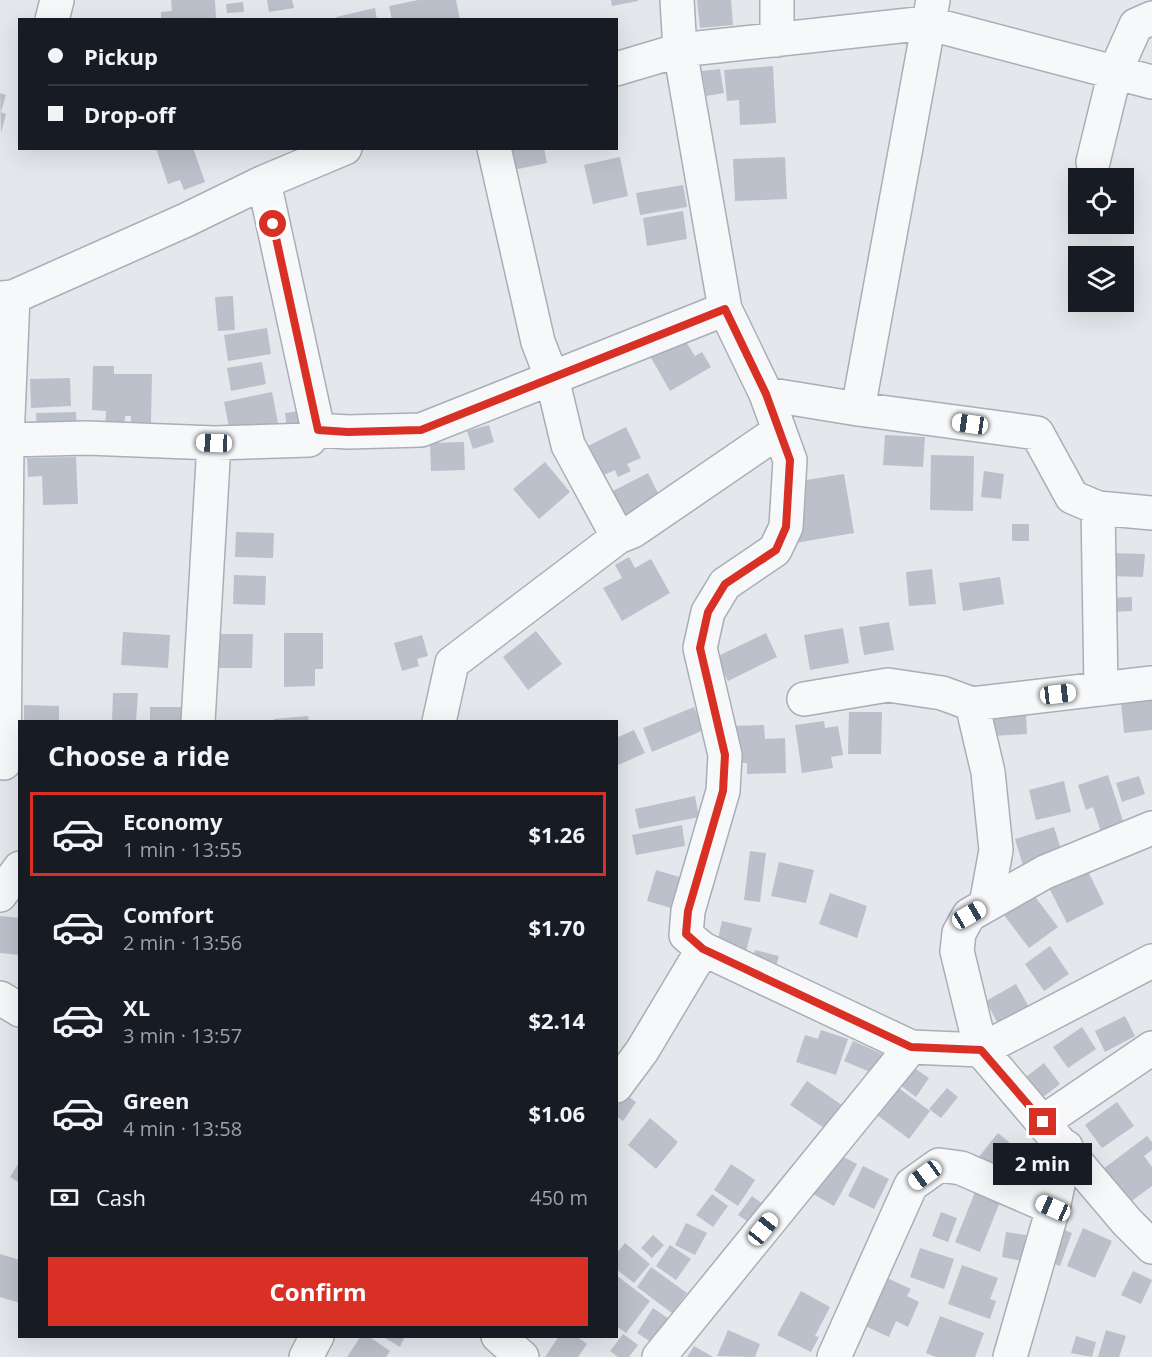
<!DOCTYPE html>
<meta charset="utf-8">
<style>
:root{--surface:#171b24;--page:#20242c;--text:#f1f3f6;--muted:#9ea1a6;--line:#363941;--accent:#d93025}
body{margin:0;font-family:"Open Sans",sans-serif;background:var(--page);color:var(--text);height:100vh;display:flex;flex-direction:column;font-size:22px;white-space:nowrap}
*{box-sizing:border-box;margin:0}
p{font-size:20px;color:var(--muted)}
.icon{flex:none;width:33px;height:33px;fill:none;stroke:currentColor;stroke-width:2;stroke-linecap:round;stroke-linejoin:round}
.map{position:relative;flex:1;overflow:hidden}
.details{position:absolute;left:18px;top:720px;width:600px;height:618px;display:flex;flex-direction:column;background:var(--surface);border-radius:0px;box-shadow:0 6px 24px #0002}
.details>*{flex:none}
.guide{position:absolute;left:18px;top:18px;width:600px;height:132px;border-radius:0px;box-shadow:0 6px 24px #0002;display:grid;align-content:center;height:132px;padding:0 30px;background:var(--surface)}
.buttons{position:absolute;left:1068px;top:168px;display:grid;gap:12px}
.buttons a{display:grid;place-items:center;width:66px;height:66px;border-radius:0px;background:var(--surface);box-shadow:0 6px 24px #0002;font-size:30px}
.end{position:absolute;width:27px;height:27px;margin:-14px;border:8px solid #d93025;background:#fff;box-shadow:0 0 0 3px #fff}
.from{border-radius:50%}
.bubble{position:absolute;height:42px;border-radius:0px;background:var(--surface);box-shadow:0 6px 24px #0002;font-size:20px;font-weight:700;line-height:42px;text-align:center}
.car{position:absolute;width:18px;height:36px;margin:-18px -9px;border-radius:8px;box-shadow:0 0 4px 2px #0007;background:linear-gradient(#fff 24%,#345 0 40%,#fff 0 76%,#345 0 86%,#fff 0)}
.guide b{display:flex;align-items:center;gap:21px;height:57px;font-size:22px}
.guide b+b{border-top:2px solid var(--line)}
.guide i{width:15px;height:15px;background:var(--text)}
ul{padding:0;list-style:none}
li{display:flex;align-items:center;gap:18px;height:84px;margin:0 12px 9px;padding:0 18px;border:3px solid transparent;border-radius:0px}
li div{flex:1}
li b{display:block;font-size:22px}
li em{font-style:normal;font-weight:700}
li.selected{border-color:var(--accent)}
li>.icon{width:54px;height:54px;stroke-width:1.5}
h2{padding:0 30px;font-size:27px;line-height:72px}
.pay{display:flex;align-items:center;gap:15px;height:66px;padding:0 30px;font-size:22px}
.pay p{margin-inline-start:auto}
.button{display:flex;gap:12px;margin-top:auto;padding:12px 30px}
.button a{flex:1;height:69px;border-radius:0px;background:var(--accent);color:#fff;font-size:24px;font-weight:700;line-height:69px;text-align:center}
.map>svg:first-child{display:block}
</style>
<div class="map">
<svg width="1152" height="1357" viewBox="0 0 1152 1357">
<rect width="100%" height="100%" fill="#e4e7ec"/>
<path fill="#bbc0ca" d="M 171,0 L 215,0 L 216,20 L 161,20 L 161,12 L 172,11 Z
M 267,0 L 292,0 L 294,8 L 269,12 Z
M 418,0 L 456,0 L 460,20 L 392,20 L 389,6 Z
M 611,0 L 638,0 L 638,1 L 612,6 Z
M 697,0 L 731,0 L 733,25 L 700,28 Z
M 243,2 L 244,12 L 227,13 L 226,4 Z
M 375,8 L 377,20 L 337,20 L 336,17 Z
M 773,66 L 776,123 L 740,125 L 739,100 L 727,101 L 724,70 Z
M 720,69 L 724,93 L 706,96 L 702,71 Z
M 0,93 L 6,95 L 1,112 L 6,114 L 1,133 Z
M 156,148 L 193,148 L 205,182 L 184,190 L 180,180 L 168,184 Z
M 503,148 L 544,148 L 547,163 L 508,171 Z
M 620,157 L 628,196 L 593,204 L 584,165 Z
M 785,157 L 787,199 L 735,201 L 733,159 Z
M 683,185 L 687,207 L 640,215 L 636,193 Z
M 683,211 L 687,239 L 647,246 L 643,218 Z
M 233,296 L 235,330 L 218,331 L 215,297 Z
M 267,328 L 271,354 L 228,361 L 224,335 Z
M 683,337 L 695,356 L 702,352 L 711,367 L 670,391 L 650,356 Z
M 262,362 L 266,384 L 231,391 L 227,368 Z
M 93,366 L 114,366 L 114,374 L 152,374 L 151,423 L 131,423 L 131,416 L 125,416 L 124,429 L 105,429 L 106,411 L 92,410 Z
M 70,378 L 71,406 L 31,408 L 30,379 Z
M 272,392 L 279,428 L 231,437 L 224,402 Z
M 302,411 L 304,427 L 287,429 L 285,413 Z
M 76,412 L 77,432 L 37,434 L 36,413 Z
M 489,425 L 494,442 L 473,449 L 467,431 Z
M 626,427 L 641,458 L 627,464 L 631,471 L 618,477 L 615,470 L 602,476 L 588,446 Z
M 885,435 L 925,437 L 923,467 L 883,465 Z
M 464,442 L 465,470 L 431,471 L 430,443 Z
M 931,455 L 974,456 L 973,511 L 930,510 Z
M 76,457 L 78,504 L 43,505 L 42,476 L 28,477 L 27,458 Z
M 545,462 L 570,492 L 539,519 L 513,489 Z
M 984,471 L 1004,474 L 1001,499 L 981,497 Z
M 648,473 L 663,503 L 624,523 L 609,493 Z
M 844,474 L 854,533 L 795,543 L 800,481 Z
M 1012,524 L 1029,524 L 1029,541 L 1012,541 Z
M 236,532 L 274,533 L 273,558 L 235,557 Z
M 1109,553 L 1145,554 L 1143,577 L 1108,576 Z
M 629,557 L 635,568 L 651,559 L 670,593 L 622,621 L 603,588 L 622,578 L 615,565 Z
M 932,569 L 936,604 L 909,606 L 906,572 Z
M 234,575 L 266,576 L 265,605 L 233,604 Z
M 1000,577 L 1004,604 L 963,611 L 959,583 Z
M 1132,597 L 1132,611 L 1111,612 L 1110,598 Z
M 889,622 L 894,650 L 864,655 L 859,627 Z
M 843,628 L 849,663 L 810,670 L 804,635 Z
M 536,631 L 562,664 L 528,690 L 503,657 Z
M 123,632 L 170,635 L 168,668 L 121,665 Z
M 284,633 L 323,633 L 323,669 L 315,669 L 315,686 L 284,687 Z
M 766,633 L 777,657 L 728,681 L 716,657 Z
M 218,634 L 253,634 L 252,668 L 218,668 Z
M 422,635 L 428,656 L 417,659 L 419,666 L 402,671 L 394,643 Z
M 113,693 L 138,693 L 136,722 L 112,722 Z
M 1152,699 L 1152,730 L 1124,733 L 1121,702 Z
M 24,705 L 59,706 L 59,722 L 24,722 Z
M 150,707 L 186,707 L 186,722 L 150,722 Z
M 694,707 L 704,730 L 652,752 L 643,728 Z
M 1026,711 L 1027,734 L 992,736 L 990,714 Z
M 849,712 L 882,712 L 881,754 L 848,754 Z
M 308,716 L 309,722 L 274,722 L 274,719 Z
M 824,721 L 825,728 L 838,726 L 843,755 L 831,757 L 833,768 L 802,773 L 795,725 Z
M 764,725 L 765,739 L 785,738 L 786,773 L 747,774 L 747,763 L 731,763 L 730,726 Z
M 634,730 L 645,753 L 616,766 L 616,738 Z
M 1108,775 L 1124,824 L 1101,832 L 1093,807 L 1086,810 L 1078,785 Z
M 1139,776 L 1145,794 L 1122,802 L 1116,783 Z
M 1064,781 L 1071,812 L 1036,820 L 1029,790 Z
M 695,796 L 699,817 L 639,829 L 635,809 Z
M 682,825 L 685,846 L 636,855 L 632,835 Z
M 1054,827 L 1063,856 L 1024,869 L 1015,839 Z
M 750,851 L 766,853 L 760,902 L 744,900 Z
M 1083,861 L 1104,904 L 1067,923 L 1045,880 Z
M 779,862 L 814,870 L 806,903 L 771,896 Z
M 656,870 L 683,878 L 675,909 L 647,901 Z
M 1030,890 L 1058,927 L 1029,948 L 1000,910 Z
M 830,893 L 867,906 L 857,938 L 819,924 Z
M 0,916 L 20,918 L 20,955 L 0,953 Z
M 722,921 L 752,928 L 745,955 L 716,948 Z
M 1050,946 L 1069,974 L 1044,991 L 1025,964 Z
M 755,950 L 779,956 L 774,973 L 751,966 Z
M 1016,984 L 1029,1007 L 998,1024 L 986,1001 Z
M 1125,1016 L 1135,1036 L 1105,1052 L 1095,1031 Z
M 1082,1027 L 1096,1049 L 1068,1068 L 1053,1047 Z
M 821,1030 L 848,1039 L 836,1075 L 796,1062 L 805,1035 L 818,1039 Z
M 853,1041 L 885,1055 L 877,1075 L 844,1061 Z
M 1044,1063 L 1060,1084 L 1034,1104 L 1018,1083 Z
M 910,1065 L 929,1078 L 916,1097 L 897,1083 Z
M 807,1081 L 849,1110 L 833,1134 L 790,1105 Z
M 893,1084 L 930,1111 L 909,1139 L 873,1112 Z
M 947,1088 L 958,1097 L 941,1118 L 929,1109 Z
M 623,1093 L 636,1102 L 623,1121 L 616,1116 L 616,1102 Z
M 1117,1102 L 1134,1126 L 1102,1148 L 1085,1125 Z
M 650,1118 L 678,1142 L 656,1169 L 628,1145 Z
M 998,1133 L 1026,1156 L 1007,1181 L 978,1158 Z
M 1147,1136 L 1152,1142 L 1152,1150 L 1144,1156 L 1152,1167 L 1152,1186 L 1121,1209 L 1095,1175 Z
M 836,1153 L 857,1164 L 834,1206 L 813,1194 Z
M 20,1161 L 20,1183 L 10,1177 Z
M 731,1164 L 755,1180 L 738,1206 L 714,1190 Z
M 863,1166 L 889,1179 L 874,1209 L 848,1196 Z
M 975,1192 L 1000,1202 L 980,1252 L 955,1242 Z
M 712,1194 L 728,1206 L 713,1227 L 696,1215 Z
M 752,1196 L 764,1205 L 751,1224 L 738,1215 Z
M 941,1212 L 957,1218 L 948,1242 L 932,1236 Z
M 686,1223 L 707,1233 L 695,1255 L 675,1245 Z
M 1053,1226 L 1072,1233 L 1060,1266 L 1041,1259 Z
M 1083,1228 L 1112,1241 L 1095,1278 L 1067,1266 Z
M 1006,1232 L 1026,1235 L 1022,1261 L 1002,1257 Z
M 653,1235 L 664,1245 L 652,1258 L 641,1248 Z
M 625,1243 L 650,1264 L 634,1283 L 616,1269 L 616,1254 Z
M 670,1245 L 691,1259 L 676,1280 L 656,1266 Z
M 920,1248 L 954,1259 L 944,1289 L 910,1277 Z
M 0,1254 L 20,1260 L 20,1303 L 0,1297 Z
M 962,1265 L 998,1278 L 990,1299 L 996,1301 L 990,1319 L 948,1304 Z
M 651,1267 L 687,1293 L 672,1313 L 637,1287 Z
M 1133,1271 L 1152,1280 L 1141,1304 L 1121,1295 Z
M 616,1275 L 650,1301 L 626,1333 L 616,1326 Z
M 885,1277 L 911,1289 L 907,1296 L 919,1302 L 908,1327 L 896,1321 L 889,1337 L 863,1325 Z
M 801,1291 L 830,1307 L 815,1336 L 819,1337 L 811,1352 L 777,1335 Z
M 653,1308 L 672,1321 L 657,1346 L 637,1333 Z
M 940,1316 L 984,1333 L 975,1357 L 936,1357 L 926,1353 Z
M 728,1330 L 760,1344 L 755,1357 L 717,1356 Z
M 1106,1330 L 1126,1336 L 1119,1357 L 1098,1357 Z
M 623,1334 L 638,1345 L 629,1357 L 618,1357 L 610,1351 Z
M 361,1336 L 368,1336 L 390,1351 L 386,1357 L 347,1357 Z
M 382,1336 L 405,1336 L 400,1347 Z
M 559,1336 L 576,1336 L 587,1344 L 578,1357 L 545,1357 Z
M 1076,1336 L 1096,1342 L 1092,1357 L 1071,1353 Z
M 694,1346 L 713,1357 L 687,1357 Z"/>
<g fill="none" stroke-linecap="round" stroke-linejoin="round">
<defs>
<path id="minor" d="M 677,0 L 680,50 L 725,309 L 766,394 L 858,409 L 1037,433 L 1072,497 L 1098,508 L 1152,513
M 777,0 L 777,40
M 52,20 L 57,0
M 616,69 L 680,50 L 927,23 L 1152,82
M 1093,162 L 1115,72 L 1136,25 L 1152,18
M 264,182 L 318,430
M 0,298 L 13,297 L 186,220 L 264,182 L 345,148
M 766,394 L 790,460 L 786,527 L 775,550 L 725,584 L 708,612 L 700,648 L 725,755 L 723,791 L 688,911 L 686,935 L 703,949 L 911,1047 L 981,1050 L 1152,961
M 858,409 L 933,0
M 318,430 L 348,432 L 421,430 L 552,378 L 538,342 L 494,148
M 7,440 L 87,438 L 214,443 L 309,440 L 318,430
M 1098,508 L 1101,689
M 618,537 L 568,445 L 552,378 L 725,309
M 804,699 L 888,685 L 942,693 L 972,704 L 1152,683
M 972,704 L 988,772 L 996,850 L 986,905
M 198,722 L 214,443
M 439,722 L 452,663 L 618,537 L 633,531 L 779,431
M 4,763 L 7,440 L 13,297
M 1152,828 L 1045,872 L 969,915 L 959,933 L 957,951 L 981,1050 L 1127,1222 L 1152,1247
M 0,895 L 20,868
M 0,998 L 20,1010
M 616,1086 L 642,1051 L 703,949
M 1043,1122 L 1152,1048
M 498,1336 L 522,1357
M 306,1357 L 317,1336
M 659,1357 L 911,1047
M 834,1357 L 911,1185 L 939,1165 L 961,1168 L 1053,1208
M 1010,1357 L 1053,1208 L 1066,1147"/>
</defs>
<use href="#minor" stroke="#a9aeb7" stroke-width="36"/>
<use href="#minor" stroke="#f7f8fa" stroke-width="33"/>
</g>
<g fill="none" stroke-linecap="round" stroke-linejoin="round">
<path stroke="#d93025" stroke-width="8" d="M 273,224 L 318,430 L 348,432 L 421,430 L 725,309 L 766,394 L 790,460 L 786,527 L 776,550 L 725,584 L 708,612 L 700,648 L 725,755 L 723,791 L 688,911 L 686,934 L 703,949 L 911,1047 L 981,1050 L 1043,1122"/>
</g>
</svg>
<div class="buttons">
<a><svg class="icon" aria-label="locate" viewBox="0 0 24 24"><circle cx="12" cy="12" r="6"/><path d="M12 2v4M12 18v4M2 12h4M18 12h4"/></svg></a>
<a><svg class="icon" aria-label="layers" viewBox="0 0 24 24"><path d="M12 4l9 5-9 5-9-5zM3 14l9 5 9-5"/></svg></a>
</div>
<i class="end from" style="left:273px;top:224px"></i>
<i class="end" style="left:1043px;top:1122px"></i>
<div class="bubble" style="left:993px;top:1143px;width:99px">2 min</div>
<i class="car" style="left:970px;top:424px;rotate:278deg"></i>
<i class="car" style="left:214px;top:443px;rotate:272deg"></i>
<i class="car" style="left:1058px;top:694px;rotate:83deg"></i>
<i class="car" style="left:969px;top:915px;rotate:60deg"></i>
<i class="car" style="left:925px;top:1175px;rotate:234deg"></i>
<i class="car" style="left:1053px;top:1208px;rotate:294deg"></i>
<i class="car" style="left:763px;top:1229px;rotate:39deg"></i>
<div class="guide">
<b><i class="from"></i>Pickup</b>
<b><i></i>Drop-off</b>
</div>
<section class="details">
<h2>Choose a ride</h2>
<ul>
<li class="selected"><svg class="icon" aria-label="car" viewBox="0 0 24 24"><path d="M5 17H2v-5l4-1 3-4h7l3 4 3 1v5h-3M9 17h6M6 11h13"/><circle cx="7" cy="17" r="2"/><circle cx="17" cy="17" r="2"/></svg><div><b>Economy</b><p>1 min · 13:55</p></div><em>$1.26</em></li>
<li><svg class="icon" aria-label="car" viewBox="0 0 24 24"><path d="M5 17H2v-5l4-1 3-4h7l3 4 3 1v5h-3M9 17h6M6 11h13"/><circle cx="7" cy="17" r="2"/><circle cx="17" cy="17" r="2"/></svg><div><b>Comfort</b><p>2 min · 13:56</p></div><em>$1.70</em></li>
<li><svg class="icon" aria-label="car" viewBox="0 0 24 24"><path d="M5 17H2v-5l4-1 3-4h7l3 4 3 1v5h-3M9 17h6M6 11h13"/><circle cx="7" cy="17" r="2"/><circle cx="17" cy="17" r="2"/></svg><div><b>XL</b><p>3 min · 13:57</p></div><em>$2.14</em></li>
<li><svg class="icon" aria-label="car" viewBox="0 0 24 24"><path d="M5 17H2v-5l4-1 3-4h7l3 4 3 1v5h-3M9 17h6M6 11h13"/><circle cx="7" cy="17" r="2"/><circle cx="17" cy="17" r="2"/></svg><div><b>Green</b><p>4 min · 13:58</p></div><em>$1.06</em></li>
</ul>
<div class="pay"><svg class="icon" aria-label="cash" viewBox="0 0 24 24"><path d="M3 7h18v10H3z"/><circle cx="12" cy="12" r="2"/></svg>Cash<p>450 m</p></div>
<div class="button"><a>Confirm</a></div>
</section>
</div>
